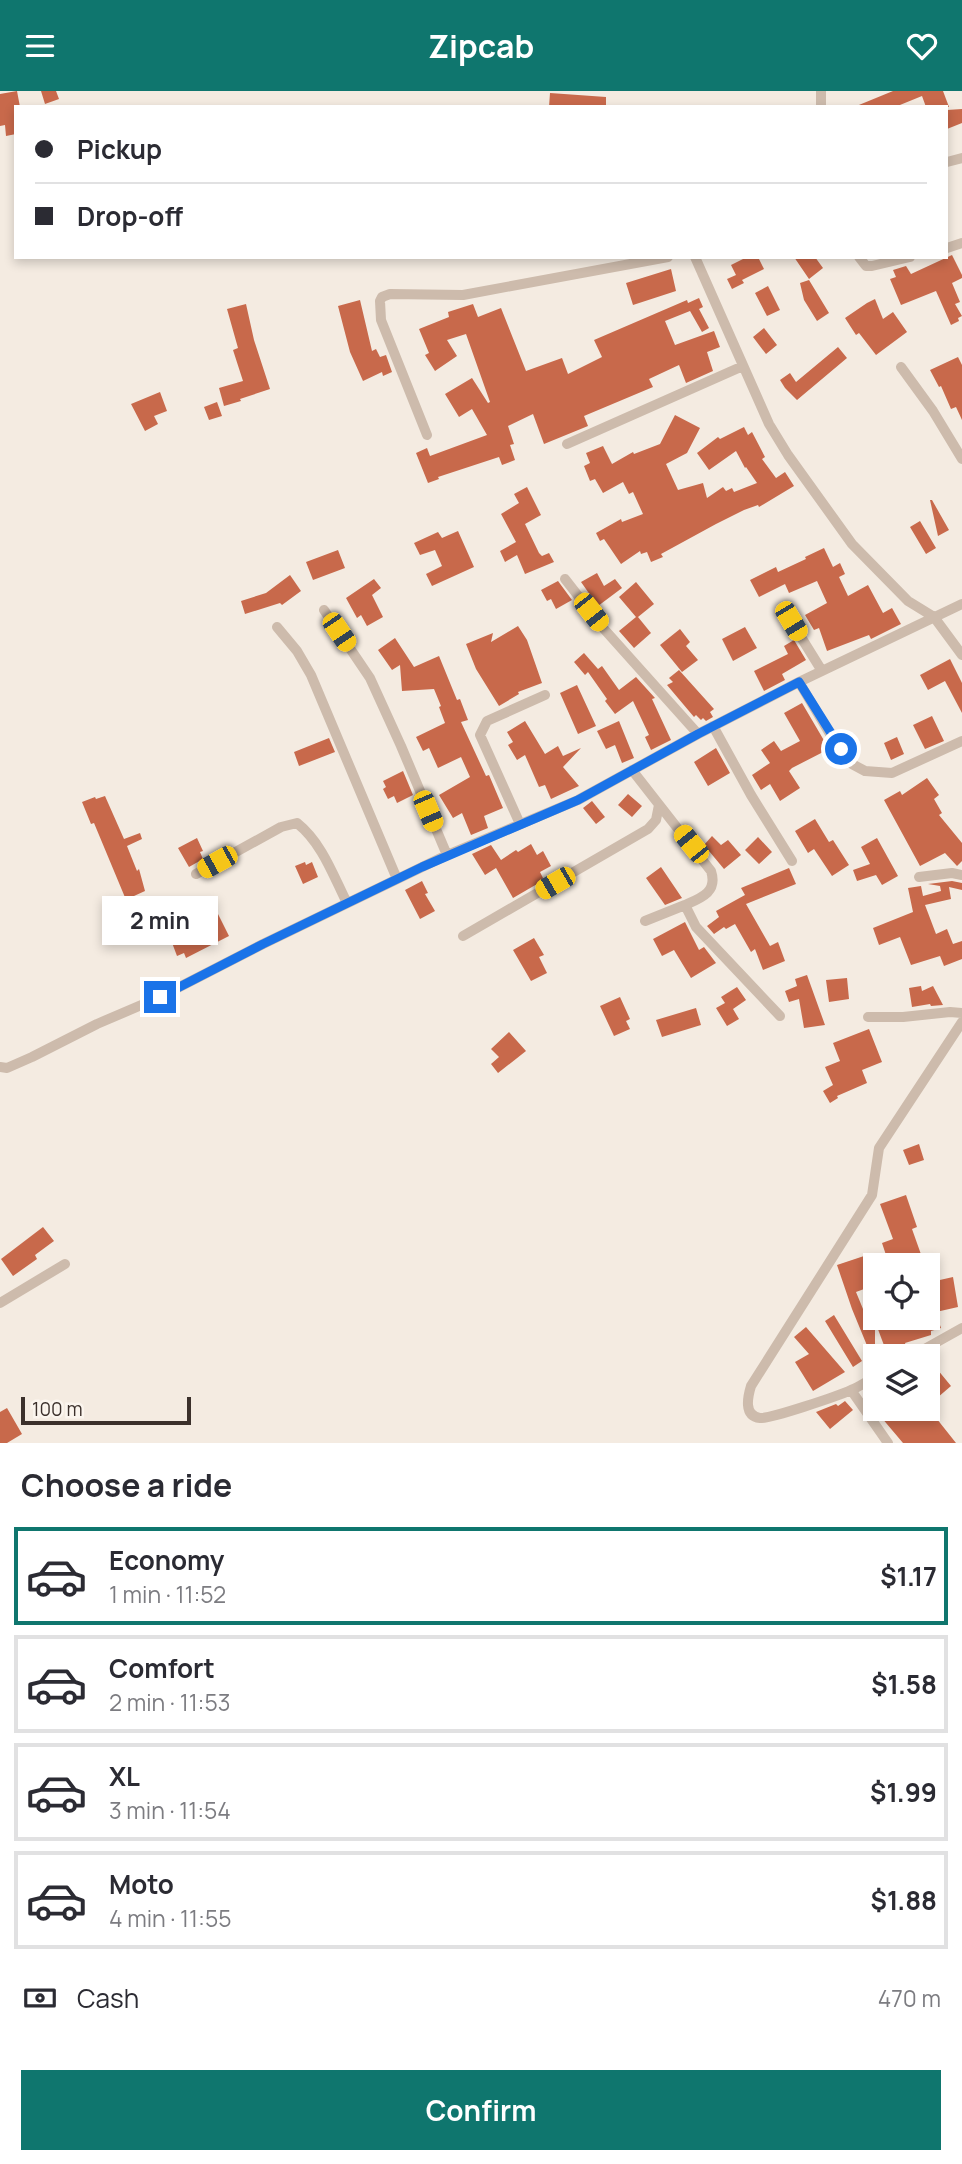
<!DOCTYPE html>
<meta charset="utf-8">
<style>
:root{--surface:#fff;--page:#f7f7f7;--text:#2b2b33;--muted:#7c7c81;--line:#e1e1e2;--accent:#0f766e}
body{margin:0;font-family:Manrope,sans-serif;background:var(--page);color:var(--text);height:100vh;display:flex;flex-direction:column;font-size:26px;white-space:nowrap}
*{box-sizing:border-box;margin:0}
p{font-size:23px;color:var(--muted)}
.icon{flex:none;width:38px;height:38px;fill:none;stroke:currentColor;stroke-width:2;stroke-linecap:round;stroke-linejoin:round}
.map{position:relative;height:1352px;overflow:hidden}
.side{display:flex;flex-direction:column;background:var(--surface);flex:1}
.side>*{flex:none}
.guide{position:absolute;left:14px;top:14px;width:934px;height:154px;border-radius:0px;box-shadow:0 4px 10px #0003;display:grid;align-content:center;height:154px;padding:0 21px;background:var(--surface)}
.controls{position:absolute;left:863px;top:1162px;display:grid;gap:14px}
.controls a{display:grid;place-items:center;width:77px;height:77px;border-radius:0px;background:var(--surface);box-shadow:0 4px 10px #0003;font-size:35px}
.scale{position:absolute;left:21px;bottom:18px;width:170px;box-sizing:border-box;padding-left:7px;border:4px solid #3b302b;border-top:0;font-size:19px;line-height:24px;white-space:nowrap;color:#3b302b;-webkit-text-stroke:5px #fbf5ee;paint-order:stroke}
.end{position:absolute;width:32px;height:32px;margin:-16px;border:9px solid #1a73e8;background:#fff;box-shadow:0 0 0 4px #fff}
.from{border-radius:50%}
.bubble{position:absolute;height:49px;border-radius:0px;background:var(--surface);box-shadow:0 4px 10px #0003;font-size:23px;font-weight:700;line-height:49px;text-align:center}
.car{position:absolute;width:21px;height:42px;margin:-21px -10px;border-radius:9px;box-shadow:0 0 5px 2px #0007;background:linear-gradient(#f5c518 24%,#345 0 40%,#f5c518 0 76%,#345 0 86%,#f5c518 0)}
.guide b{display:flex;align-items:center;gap:24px;height:66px;font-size:26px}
.guide b+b{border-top:2px solid var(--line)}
.guide i{width:18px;height:18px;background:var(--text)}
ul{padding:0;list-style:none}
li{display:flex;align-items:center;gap:21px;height:98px;margin:0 14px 10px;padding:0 7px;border:4px solid var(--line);border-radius:0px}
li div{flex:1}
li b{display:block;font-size:26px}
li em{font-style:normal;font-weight:700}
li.on{border-color:var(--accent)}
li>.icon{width:63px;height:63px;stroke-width:1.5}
h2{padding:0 21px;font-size:32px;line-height:84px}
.pay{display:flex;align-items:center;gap:18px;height:77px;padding:0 21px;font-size:26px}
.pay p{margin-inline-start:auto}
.cta{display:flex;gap:14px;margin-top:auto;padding:14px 21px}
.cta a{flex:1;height:80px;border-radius:0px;background:var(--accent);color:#fff;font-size:28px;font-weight:700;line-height:80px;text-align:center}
header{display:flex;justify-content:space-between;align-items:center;height:91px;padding:0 21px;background:var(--accent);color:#fff;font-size:32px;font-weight:700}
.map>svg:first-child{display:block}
</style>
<header><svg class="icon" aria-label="menu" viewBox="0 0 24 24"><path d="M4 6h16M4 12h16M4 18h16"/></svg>Zipcab<svg class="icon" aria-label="heart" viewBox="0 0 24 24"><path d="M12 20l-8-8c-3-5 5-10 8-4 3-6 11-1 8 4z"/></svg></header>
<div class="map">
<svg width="962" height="1352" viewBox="0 0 962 1352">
<rect width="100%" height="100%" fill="#f4ebe1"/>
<path fill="#c8694b" d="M 17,0 L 20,16 L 16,16 L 16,43 L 6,45 L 5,34 L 0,35 L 0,3 Z
M 41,0 L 56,0 L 59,8 L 45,13 Z
M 893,0 L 943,0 L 949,16 L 926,16 L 922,5 L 895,16 L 854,16 Z
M 550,2 L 606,6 L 606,16 L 549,16 Z
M 962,18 L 962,32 L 947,38 L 947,19 Z
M 952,164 L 962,184 L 962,187 L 952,192 L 960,211 L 955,213 L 962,225 L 958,227 L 959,230 L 951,234 L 936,200 L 901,214 L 890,188 L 896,186 L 893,179 L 906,175 L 911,183 Z
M 747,166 L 758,166 L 764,178 L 742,189 L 744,192 L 732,198 L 727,188 L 736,184 L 731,174 Z
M 794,166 L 815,166 L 823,177 L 809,188 Z
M 671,178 L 676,200 L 633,214 L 626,192 Z
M 809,189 L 829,222 L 817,230 L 804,209 L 800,192 Z
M 768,195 L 780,219 L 767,225 L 755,202 Z
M 699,207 L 703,216 L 699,218 L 709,237 L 702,241 L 690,220 L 665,230 L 675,254 L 714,240 L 720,256 L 707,261 L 713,280 L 686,292 L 679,274 L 649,288 L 653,296 L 584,325 L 588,335 L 544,353 L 533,323 L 508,335 L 514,353 L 510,354 L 515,369 L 502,374 L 499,366 L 438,386 L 439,388 L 428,392 L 416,362 L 427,357 L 430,365 L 487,344 L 472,318 L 459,326 L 445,303 L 472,287 L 488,312 L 490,311 L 466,243 L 447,249 L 457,265 L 435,280 L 425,264 L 429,262 L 419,238 L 449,226 L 448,221 L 473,213 L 478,226 L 501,217 L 526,280 L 562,267 L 568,283 L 602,266 L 594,249 L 687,209 L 688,212 Z
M 875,208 L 883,228 L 893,221 L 907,241 L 876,264 L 859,242 L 856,244 L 845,227 L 867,212 Z
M 360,209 L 372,260 L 376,258 L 380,266 L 386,264 L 392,281 L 383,285 L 382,281 L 363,290 L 350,261 L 338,215 Z
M 246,213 L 254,249 L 270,298 L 240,308 L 241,310 L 224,315 L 219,297 L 243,290 L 233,259 L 238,257 L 227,218 Z
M 764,237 L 777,254 L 766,263 L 753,246 Z
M 838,256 L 847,267 L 797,309 L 785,297 L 780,289 L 790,282 L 796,291 Z
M 958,266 L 962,274 L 962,329 L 956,316 L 951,318 L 941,295 L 939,296 L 930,279 Z
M 160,301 L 167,320 L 154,325 L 158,333 L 145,340 L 131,313 Z
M 217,311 L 222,325 L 209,329 L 204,316 Z
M 675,324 L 700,337 L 687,362 L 666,373 L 678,399 L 703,392 L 707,407 L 723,396 L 726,400 L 732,397 L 734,401 L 757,392 L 746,376 L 745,377 L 736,360 L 709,379 L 697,362 L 718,346 L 720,348 L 744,336 L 748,344 L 752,341 L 765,366 L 762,368 L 776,387 L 785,381 L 794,395 L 759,416 L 758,414 L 744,419 L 716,433 L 661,463 L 663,466 L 651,471 L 647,461 L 641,463 L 640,460 L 621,473 L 604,448 L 600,450 L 596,442 L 621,428 L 622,431 L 643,423 L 633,401 L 629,403 L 623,391 L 603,402 L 595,388 L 590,390 L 584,375 L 590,372 L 586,362 L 603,355 L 612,373 L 633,361 L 634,363 L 660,353 Z
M 527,396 L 541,424 L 525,433 L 539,462 L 542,465 L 549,462 L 554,471 L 525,483 L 517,464 L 505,471 L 500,460 L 516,451 L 501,423 L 519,412 L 514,403 Z
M 930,409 L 932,409 L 949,439 L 938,445 Z
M 920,430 L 936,457 L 926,463 L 910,436 Z
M 458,440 L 474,476 L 432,495 L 426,483 L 442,475 L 435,459 L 420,464 L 414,452 L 438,441 L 442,447 Z
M 824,457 L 833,476 L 840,472 L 845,483 L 839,486 L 848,505 L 868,494 L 883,522 L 892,517 L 901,533 L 871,548 L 869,544 L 827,560 L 819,537 L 814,539 L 805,524 L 827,512 L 817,490 L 789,502 L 785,493 L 759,506 L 750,489 L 776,476 L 778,481 L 806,468 L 805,466 Z
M 338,459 L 345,477 L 313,489 L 306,471 Z
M 597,482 L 604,495 L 615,488 L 622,497 L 598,515 L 581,491 Z
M 290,484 L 301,500 L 282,514 L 280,512 L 245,523 L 241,510 L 266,502 Z
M 374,488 L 381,497 L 372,504 L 383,526 L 367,535 L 361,524 L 357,527 L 346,507 Z
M 558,490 L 572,509 L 556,518 L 551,508 L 547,510 L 541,499 Z
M 636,491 L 654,513 L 638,526 L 651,542 L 634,557 L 619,540 L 636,526 L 619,506 Z
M 518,535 L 527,549 L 542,592 L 518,601 L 519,603 L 499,615 L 476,578 L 466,553 L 493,542 L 491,551 Z
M 745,536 L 757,557 L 733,570 L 722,548 Z
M 680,538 L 690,551 L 686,555 L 698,569 L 682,581 L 660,554 Z
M 395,547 L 414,576 L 439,565 L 457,609 L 460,608 L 468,629 L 461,631 L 486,685 L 489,684 L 503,717 L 484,725 L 488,737 L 471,744 L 462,722 L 453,727 L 439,704 L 470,686 L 461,666 L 438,677 L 429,657 L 423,660 L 416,646 L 445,632 L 439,616 L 441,615 L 434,598 L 402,600 L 400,574 L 392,579 L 378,559 Z
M 794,549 L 806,569 L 782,583 L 785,589 L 764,600 L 754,580 L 788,563 L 784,555 Z
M 584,562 L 598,578 L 602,575 L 619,599 L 636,586 L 655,607 L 652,608 L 671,649 L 651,659 L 645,646 L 649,644 L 633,610 L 615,623 L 605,610 L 607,608 L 588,581 L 585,584 L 574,571 Z
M 950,568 L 962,592 L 962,622 L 945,590 L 928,599 L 920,584 Z
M 679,579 L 714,618 L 710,621 L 713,626 L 706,630 L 703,627 L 701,629 L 696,624 L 694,626 L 667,594 L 673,591 L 669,587 Z
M 577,594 L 596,635 L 578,643 L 560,602 Z
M 802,612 L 829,658 L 792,677 L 789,680 L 800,697 L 780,710 L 770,693 L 761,699 L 752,684 L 770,672 L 761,659 L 774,650 L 781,660 L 800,650 L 784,622 Z
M 932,625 L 944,650 L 925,658 L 913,634 Z
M 525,630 L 545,663 L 558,655 L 563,665 L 581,657 L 563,676 L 579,695 L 551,708 L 545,694 L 539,696 L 525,664 L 517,669 L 508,654 L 513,651 L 507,641 Z
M 619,630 L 634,667 L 622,672 L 615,654 L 606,658 L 597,640 Z
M 897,646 L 904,663 L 891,669 L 884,652 Z
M 329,647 L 335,661 L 299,675 L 294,661 Z
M 716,657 L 730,682 L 708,695 L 694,671 Z
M 403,680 L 413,704 L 397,712 L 394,705 L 388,708 L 383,698 L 386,696 L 383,690 Z
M 927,687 L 939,704 L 934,708 L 942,722 L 939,724 L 962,752 L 962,770 L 957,775 L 945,762 L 920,775 L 884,709 L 900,700 L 902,704 Z
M 628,703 L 642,715 L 632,726 L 618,714 Z
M 105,705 L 124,748 L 140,742 L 142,748 L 127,755 L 137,780 L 139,778 L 145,800 L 134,805 L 145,828 L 148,827 L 152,835 L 139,840 L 94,732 L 91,733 L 82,711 L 95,706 L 96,708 Z
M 592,710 L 605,726 L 596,733 L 583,717 Z
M 815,728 L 829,751 L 833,749 L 849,774 L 832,785 L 814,758 L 808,762 L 795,740 Z
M 712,745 L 721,754 L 728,749 L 741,764 L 724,778 L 704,754 Z
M 758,746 L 772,761 L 759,773 L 745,759 Z
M 197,747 L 203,760 L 200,761 L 203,768 L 189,776 L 178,757 Z
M 877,747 L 898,785 L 882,794 L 876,784 L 857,790 L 853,779 L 870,773 L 861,756 Z
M 531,753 L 537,764 L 543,760 L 551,775 L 540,781 L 544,789 L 513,807 L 496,777 L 485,784 L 472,763 L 491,754 L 501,769 L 516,759 L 518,761 Z
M 305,771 L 306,774 L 312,771 L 318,786 L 303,793 L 295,775 Z
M 661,776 L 682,807 L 665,814 L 646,787 Z
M 789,777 L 796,793 L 746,813 L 770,855 L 778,851 L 785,870 L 763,879 L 755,858 L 751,861 L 735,833 L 726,838 L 724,836 L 714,843 L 707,835 L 719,826 L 716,820 L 745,804 L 741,797 Z
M 422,790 L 428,802 L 425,803 L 435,820 L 420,828 L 405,799 Z
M 952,790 L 962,792 L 962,799 L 949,796 L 951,808 L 925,814 L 936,843 L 947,838 L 953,853 L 962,850 L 962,868 L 944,875 L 940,865 L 911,874 L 900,846 L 879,854 L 873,837 L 913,821 L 908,797 L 921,795 L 923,805 L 941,800 L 940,795 L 928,793 Z
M 217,821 L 229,845 L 186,867 L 184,862 L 177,865 L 168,841 L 188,831 L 190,835 Z
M 685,831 L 699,859 L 704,856 L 716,872 L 691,887 L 674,859 L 662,865 L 653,848 Z
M 534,847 L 544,864 L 539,866 L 547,882 L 531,890 L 513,859 Z
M 807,884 L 825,934 L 804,937 L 799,908 L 789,911 L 785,900 L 797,895 L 795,888 Z
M 847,887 L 849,908 L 829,911 L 826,889 Z
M 921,895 L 922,900 L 933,895 L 943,914 L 931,915 L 930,913 L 912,916 L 909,897 Z
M 737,896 L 746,909 L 733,918 L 739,928 L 727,935 L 716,917 L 725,912 L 721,906 Z
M 620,906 L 630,928 L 626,930 L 630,938 L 614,945 L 600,915 Z
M 696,917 L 701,934 L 662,946 L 656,929 Z
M 869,938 L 882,971 L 862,979 L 867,992 L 837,1005 L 838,1007 L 830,1012 L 823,1000 L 833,994 L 825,976 L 840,970 L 833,952 Z
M 509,941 L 526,960 L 498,982 L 491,973 L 499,966 L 491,958 Z
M 919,1053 L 924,1069 L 909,1074 L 903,1059 Z
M 906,1104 L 917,1136 L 912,1138 L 923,1169 L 909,1174 L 901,1174 L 899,1169 L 889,1173 L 882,1152 L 893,1148 L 880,1113 Z
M 43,1136 L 54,1150 L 35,1164 L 37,1168 L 13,1185 L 1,1168 Z
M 867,1164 L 875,1188 L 875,1194 L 856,1201 L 870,1235 L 875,1234 L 875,1274 L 852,1218 L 837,1174 Z
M 953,1186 L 958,1216 L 936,1221 L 931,1191 Z
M 928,1201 L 929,1201 L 941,1237 L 931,1240 L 931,1244 L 905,1252 L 907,1258 L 888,1265 L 876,1233 L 893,1227 L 895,1227 L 897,1232 L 911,1227 L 928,1227 Z
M 834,1224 L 862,1270 L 853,1276 L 825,1230 Z
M 806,1236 L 845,1281 L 813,1300 L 795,1271 L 809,1263 L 794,1246 Z
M 928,1267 L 951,1295 L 937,1307 L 928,1295 Z
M 845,1310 L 853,1319 L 830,1338 L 816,1321 L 836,1313 L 838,1315 Z
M 7,1317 L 22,1343 L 7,1352 L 0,1352 L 0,1321 Z
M 891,1318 L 929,1318 L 956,1352 L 903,1352 L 881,1326 Z"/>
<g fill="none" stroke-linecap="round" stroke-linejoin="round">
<path stroke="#cdbbac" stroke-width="10" d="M 821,0 L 821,16
M 947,71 L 962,67
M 947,157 L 962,152
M 695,166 L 769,333 L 788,364 L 852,453 L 908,510 L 934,526 L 962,564
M 859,166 L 866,175 L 872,175 L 910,166
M 901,276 L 933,320 L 962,368
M 427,344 L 381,229 L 380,210 L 382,206 L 390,203 L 463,204 L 668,166
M 567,353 L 743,275
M 565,488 L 604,538 L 698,643
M 324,519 L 370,587 L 401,655 L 447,764
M 791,530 L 822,580
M 277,536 L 297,560 L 311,584 L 397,788
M 799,591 L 830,643 L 852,673 L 865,680 L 892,682 L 962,650
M 713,635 L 751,704 L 792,770
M 632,679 L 711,780 C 718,801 701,807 685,814 L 696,836 L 780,925
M 520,733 L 480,644 L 487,630 L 545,604
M 196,783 L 281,736 L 297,732 C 322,752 333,784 347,812
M 919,786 L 952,782 L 962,784
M 645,830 L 685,814
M 463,845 L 648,738 L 656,729 L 659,714
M 868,926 L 903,926 L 950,921 L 962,922
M 0,976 L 7,977 L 32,966 L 97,933 L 160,906 L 263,853 L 447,764 L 578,709 L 698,643 L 799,591 L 962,513
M 0,1212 L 65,1173
M 912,1265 L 962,1237
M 875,1286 C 867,1290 859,1296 851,1299 C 838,1305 770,1328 760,1327 C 743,1325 748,1305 751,1295 L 872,1104 L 879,1057 L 962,931
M 851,1299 L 888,1352"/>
</g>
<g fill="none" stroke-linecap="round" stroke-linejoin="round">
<path stroke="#1a73e8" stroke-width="9" d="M 160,906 L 263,853 L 422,776 L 578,709 L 698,643 L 799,591 L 841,658"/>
</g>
</svg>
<div class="controls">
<a><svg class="icon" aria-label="locate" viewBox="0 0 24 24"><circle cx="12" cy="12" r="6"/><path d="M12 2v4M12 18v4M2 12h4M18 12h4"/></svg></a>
<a><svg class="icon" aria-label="layers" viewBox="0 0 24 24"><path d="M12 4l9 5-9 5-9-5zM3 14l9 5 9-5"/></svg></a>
</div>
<div class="scale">100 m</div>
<i class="end from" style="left:841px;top:658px"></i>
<i class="end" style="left:160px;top:906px"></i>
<div class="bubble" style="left:102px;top:805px;width:116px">2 min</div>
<i class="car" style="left:591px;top:521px;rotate:142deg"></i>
<i class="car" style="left:791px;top:530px;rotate:149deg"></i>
<i class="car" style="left:339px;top:541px;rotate:146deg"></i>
<i class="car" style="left:428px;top:720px;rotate:157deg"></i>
<i class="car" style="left:691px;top:753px;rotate:321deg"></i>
<i class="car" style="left:217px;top:771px;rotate:241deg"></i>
<i class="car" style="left:555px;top:792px;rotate:240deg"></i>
<div class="guide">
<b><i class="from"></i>Pickup</b>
<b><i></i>Drop-off</b>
</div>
</div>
<section class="side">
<h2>Choose a ride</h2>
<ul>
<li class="on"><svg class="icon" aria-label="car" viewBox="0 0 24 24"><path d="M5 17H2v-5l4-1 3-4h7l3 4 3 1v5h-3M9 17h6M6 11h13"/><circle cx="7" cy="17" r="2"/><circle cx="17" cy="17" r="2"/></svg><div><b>Economy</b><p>1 min · 11:52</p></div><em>$1.17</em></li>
<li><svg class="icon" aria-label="car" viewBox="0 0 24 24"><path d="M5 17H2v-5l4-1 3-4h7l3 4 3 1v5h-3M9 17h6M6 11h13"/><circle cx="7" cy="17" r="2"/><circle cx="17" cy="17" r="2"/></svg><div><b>Comfort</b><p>2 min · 11:53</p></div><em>$1.58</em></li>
<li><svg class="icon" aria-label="car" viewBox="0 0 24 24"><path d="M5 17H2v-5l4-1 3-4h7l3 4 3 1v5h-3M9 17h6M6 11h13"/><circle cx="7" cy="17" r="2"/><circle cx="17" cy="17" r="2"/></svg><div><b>XL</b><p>3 min · 11:54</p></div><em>$1.99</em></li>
<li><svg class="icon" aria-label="car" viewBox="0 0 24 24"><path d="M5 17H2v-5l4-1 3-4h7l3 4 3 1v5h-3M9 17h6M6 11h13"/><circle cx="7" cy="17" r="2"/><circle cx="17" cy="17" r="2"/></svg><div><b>Moto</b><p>4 min · 11:55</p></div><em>$1.88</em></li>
</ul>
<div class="pay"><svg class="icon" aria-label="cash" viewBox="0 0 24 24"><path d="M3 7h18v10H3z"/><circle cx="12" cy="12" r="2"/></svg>Cash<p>470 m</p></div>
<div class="cta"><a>Confirm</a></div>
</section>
